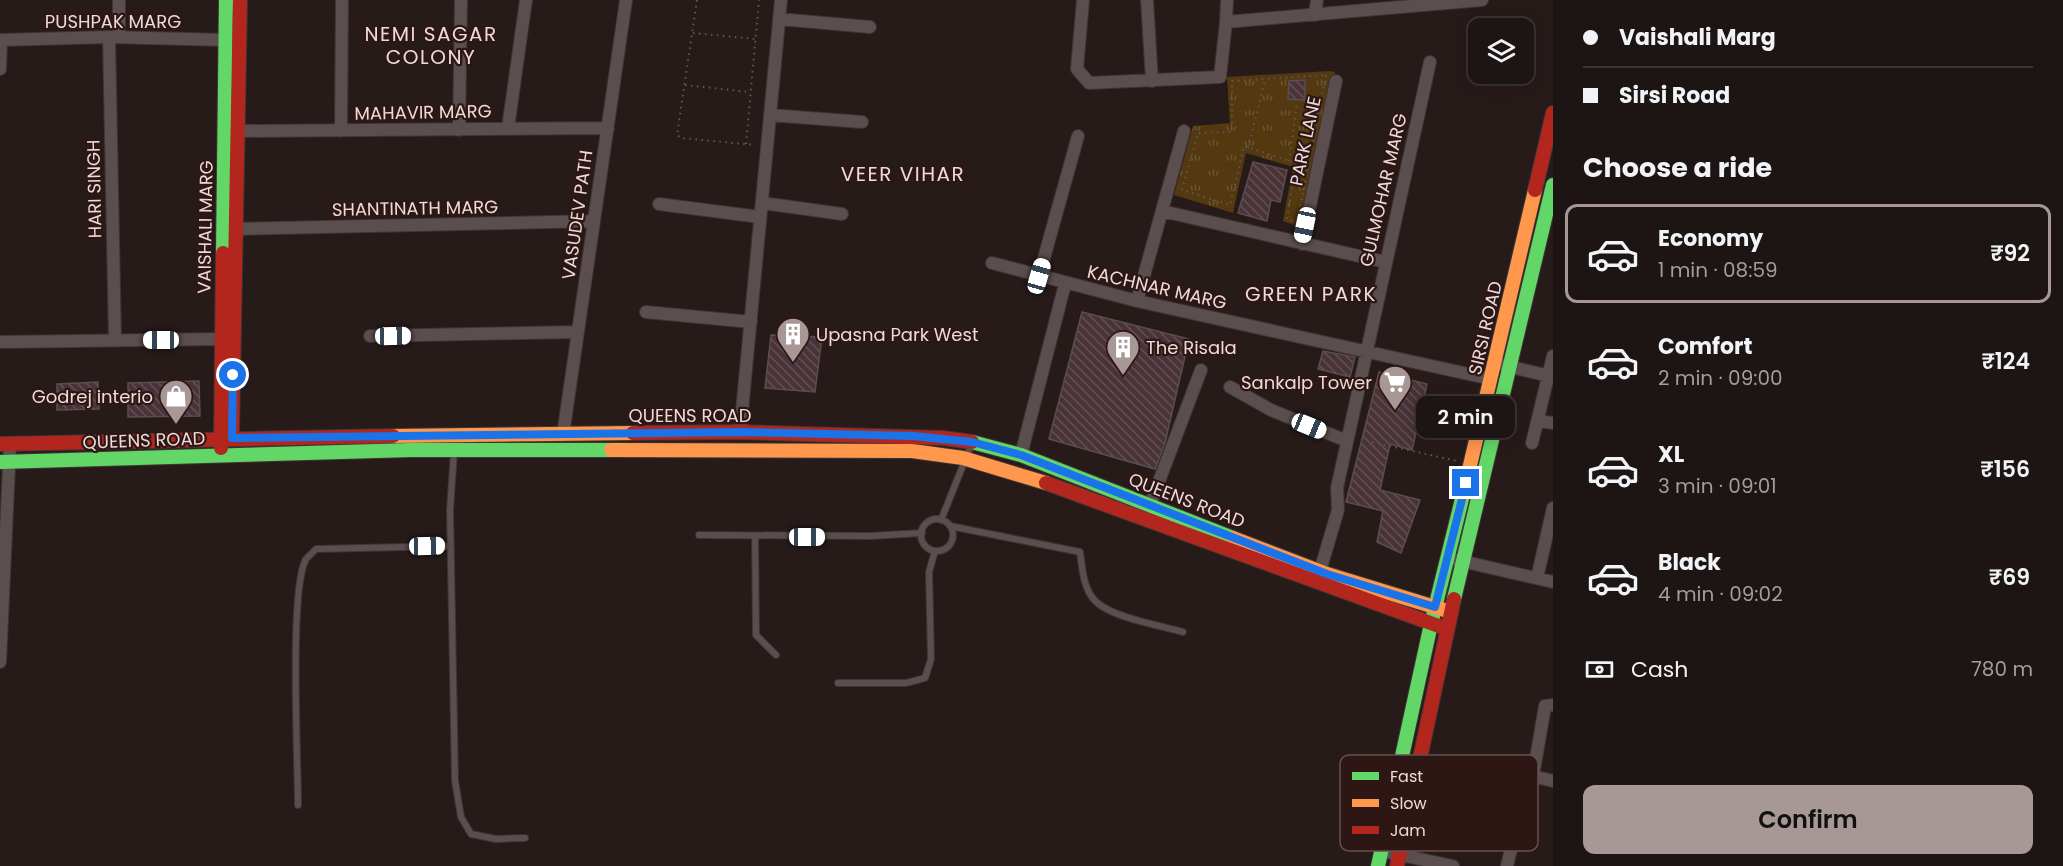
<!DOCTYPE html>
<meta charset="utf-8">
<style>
:root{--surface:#1d1414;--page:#2a2122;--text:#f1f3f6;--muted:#a09ea0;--line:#3b3334;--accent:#a79896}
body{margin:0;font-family:Poppins,sans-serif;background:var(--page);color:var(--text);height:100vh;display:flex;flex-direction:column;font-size:22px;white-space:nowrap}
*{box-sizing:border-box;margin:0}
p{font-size:20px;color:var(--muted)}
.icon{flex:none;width:33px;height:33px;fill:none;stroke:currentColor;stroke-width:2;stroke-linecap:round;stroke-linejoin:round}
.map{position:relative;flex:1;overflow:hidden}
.panel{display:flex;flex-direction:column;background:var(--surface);width:510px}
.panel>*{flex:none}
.top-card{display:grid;align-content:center;height:132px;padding:0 30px;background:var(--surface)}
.tools{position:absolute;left:1468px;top:18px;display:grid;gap:12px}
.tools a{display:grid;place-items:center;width:66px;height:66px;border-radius:12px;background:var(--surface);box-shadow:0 3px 15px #0003,0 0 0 2px var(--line);font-size:30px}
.end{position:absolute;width:27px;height:27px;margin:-14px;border:8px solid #1a73e8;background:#fff;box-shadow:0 0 0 3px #fff}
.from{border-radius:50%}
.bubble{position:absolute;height:42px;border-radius:12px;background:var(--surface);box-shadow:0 3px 15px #0003,0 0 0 2px var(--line);font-size:20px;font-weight:600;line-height:42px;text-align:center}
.car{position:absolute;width:18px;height:36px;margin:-18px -9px;border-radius:8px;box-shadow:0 0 4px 2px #0007;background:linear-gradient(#fff 24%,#345 0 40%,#fff 0 76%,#345 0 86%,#fff 0)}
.top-card b{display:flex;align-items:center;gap:21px;height:57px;font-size:22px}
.top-card b+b{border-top:2px solid var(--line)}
.top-card i{width:15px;height:15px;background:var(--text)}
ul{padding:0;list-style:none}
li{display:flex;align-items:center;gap:18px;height:99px;margin:0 12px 9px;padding:0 18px;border:3px solid transparent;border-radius:12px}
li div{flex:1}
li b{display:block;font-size:22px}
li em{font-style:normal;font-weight:600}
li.current{border-color:var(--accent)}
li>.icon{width:54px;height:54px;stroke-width:1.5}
h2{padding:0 30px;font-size:27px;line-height:72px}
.pay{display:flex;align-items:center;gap:15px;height:66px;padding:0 30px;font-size:22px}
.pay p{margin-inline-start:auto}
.cta{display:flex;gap:12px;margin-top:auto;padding:12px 30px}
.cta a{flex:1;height:69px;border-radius:12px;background:var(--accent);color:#111;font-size:24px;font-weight:600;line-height:69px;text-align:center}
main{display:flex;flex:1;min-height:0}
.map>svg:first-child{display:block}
</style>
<main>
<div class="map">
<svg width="1553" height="866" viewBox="0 0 1553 866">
<defs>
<pattern id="park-tufts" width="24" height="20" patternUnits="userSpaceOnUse" patternTransform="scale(1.5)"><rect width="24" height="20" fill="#533810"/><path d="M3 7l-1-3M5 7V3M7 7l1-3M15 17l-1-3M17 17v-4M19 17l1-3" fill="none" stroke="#6c5432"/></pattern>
<pattern id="building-back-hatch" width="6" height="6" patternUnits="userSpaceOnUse" patternTransform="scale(1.5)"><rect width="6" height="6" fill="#493238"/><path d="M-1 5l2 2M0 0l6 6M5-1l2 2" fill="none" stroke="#634f54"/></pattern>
</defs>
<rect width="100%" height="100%" fill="#271b1a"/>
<path fill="url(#park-tufts)" d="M 1329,71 L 1335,72 L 1300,227 L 1283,221 L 1293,167 L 1246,153 L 1233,213 L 1174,195 L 1193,126 L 1230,123 L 1227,77 Z"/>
<path fill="url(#building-back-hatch)" stroke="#594e4f" stroke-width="1.5" d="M 1305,80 L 1305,100 L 1288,99 L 1289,81 Z
M 1253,162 L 1287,170 L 1280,202 L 1271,200 L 1267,221 L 1238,213 Z
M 1082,312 L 1189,339 L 1165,443 L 1155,469 L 1049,439 Z
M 771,335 L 822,337 L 815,392 L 765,388 Z
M 1323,351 L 1355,357 L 1350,377 L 1318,369 Z
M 1379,372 L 1427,384 L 1412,450 L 1390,444 L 1380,490 L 1420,500 L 1401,553 L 1377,542 L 1383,511 L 1346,502 Z
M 199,381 L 200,416 L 128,417 L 128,383 Z
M 98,382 L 99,409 L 57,410 L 57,384 Z"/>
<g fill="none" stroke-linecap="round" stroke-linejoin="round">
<defs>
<path id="lane" d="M 454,452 L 450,510 L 455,781 L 461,817 L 471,834 L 496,839 L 525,838
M921 535a16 16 0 1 1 32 0a16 16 0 1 1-32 0Z
M 941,520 L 972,443
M 950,526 L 1080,552 C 1082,566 1083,585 1092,597 C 1105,617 1160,625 1183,632
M 699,535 L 870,536 L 922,533
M 755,536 L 756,635 L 776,655
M 838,683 L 906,683 L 925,678 L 931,659 L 929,572 L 935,551
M 298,805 C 298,761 289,589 306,559 C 309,556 313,552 316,549 L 450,546"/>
<path id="street" d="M 1083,0 L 1077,69 L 1089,83 L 1220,77 L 1226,22
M 1147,0 L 1152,81
M 1227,0 L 1226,22 L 1482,0
M 1315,15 L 1317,0
M 779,19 L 870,27
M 109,37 L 115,340
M 119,37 L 119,0
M 0,40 L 109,37 L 226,40
M 0,69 L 1,40
M 770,115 L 862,122
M 508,128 L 526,0
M 459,130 L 461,0
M 239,131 L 608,128
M 341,131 L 342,0
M 762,203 L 842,214
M 659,204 L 760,217
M 1162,211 L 1385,262
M 237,229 L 594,221
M 1302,244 L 1336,81
M 992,263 L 1137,301 L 1491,379
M 1039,276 L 1078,136
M 1137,301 L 1184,131
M 646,312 L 751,322
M 370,336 L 578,332
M 0,342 L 222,339
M 1503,365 L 1553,377
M 1230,387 L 1271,410 L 1347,441
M 1538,421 L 1553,423
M 740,432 L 781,0
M 563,435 L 626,0
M 1532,443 L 1553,356
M 1021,455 L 1065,284
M 1150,505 L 1201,370
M 1457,560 L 1553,582
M 1320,571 L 1338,510 L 1337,488 L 1430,62
M 1537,578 L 1553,508
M 0,662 L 10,444
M 1533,776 L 1553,781
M 1382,851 L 1453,866
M 1507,866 L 1520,812 L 1533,776 L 1545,706 L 1553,705"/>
<path id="fast" d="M 223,253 L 226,0
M 972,442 L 1021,455 L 1233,538
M 0,462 L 411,450 L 611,450
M 1454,599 L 1553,185
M 1378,866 L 1431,624 L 1463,495"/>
<path id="slow" d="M 393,436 L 633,433
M 611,450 L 912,451 L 963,458 L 1046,483
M 1463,495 L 1535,190
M 1233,538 L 1327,574 L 1451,612"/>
<path id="jam" d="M 1535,190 L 1553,113
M 232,431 L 240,0
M 633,433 L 740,432 L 943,438 L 972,442
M 0,444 L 393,436
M 221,448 L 223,253
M 1046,483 L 1447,629
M 1397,866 L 1454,599"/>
</defs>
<use href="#lane" stroke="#3f3534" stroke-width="8"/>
<use href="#street" stroke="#3f3534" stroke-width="14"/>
<use href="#fast" stroke="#3f3534" stroke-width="16"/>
<use href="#slow" stroke="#3f3534" stroke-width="16"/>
<use href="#jam" stroke="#3f3534" stroke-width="16"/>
<path stroke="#625858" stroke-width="2" stroke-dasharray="1.5 4.5" stroke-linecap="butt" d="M 697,0 L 677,135 L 681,138 L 755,145
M 693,33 L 755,39
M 1326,75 L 1297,223 L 1287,219 L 1296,163 L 1244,146 L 1230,205 L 1182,190 L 1198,133 L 1232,132 L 1232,81 Z
M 685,85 L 750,92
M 746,144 L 759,0
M 1248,148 L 1265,80
M 1289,161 L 1297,103
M 1372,442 L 1457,461"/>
<use href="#lane" stroke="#5a4e4e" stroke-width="6"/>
<use href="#street" stroke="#5a4e4e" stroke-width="12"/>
<use href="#fast" stroke="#63d668" stroke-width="14"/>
<use href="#slow" stroke="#ff974d" stroke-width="14"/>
<use href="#jam" stroke="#b3261e" stroke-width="14"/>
</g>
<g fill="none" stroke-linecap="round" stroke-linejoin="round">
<path stroke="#1a73e8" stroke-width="8" d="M 233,375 L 232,438 L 740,432 L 913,436 L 972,442 L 1021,455 L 1327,574 L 1435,607 L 1466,483"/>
</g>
<defs>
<symbol id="building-pin" viewBox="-11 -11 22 30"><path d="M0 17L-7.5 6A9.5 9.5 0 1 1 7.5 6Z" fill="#a79896" stroke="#2d1614"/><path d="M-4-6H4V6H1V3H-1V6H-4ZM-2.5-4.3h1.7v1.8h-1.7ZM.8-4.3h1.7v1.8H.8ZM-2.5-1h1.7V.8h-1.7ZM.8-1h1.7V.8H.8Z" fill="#fff"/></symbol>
<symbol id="supermarket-pin" viewBox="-11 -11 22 30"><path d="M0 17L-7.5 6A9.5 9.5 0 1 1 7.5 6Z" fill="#a79896" stroke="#2d1614"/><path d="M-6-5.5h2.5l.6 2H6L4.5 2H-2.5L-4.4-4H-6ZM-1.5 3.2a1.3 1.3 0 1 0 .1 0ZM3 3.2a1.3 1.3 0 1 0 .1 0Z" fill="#fff"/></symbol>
<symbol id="shop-pin" viewBox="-11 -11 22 30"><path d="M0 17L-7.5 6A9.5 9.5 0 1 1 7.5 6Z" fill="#a79896" stroke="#2d1614"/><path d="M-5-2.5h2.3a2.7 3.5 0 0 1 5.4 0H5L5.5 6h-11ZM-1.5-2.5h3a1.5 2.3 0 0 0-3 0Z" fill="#fff"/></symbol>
</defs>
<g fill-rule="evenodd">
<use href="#building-pin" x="774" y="315" width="38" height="52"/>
<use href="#building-pin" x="1104" y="328" width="38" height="52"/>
<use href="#supermarket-pin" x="1376" y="363" width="38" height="52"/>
<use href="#shop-pin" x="157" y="377" width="38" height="52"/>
</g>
<g text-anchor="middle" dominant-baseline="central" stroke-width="4.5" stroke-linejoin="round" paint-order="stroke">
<g font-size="18" fill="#ecdbd9" stroke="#2d1614">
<text x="113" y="21">PUSHPAK MARG</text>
<text transform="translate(423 112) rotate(-1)">MAHAVIR MARG</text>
<text transform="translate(1305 141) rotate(-78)">PARK LANE</text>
<text transform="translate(94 189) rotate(-91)">HARI SINGH</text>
<text transform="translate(1383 190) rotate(-77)">GULMOHAR MARG</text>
<text transform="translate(415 208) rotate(-1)">SHANTINATH MARG</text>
<text transform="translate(577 215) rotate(-82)">VASUDEV PATH</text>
<text transform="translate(205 227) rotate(-89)">VAISHALI MARG</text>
<text transform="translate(1157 287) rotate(13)">KACHNAR MARG</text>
<text transform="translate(1485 328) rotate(-77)">SIRSI ROAD</text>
<text x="690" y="415">QUEENS ROAD</text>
<text transform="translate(144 440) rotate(-2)">QUEENS ROAD</text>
<text transform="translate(1187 500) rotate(21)">QUEENS ROAD</text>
</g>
<g font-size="18" fill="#ecdbd9" stroke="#2d1614" text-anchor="start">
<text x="816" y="334">Upasna Park West</text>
<text x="1146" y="347">The Risala</text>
<text x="1372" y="382" text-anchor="end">Sankalp Tower</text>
<text x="153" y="396" text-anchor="end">Godrej interio</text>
</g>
<g font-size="20" letter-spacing="1.5" fill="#ecdbd9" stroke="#2d1614">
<text x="431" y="34">NEMI SAGAR<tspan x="431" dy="23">COLONY</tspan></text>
<text x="903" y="174">VEER VIHAR</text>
<text x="1311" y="294">GREEN PARK</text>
</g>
</g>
<rect x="1340" y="755" width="198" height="96" rx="9" fill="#2d1614" stroke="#66514f" stroke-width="1.5"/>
<rect x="1352" y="772" width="27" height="8" fill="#63d668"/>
<rect x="1352" y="799" width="27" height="8" fill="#ff974d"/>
<rect x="1352" y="826" width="27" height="8" fill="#b3261e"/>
<g font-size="16" fill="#ecdbd9">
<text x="1390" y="782">Fast</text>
<text x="1390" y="809">Slow</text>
<text x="1390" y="836">Jam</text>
</g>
</svg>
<div class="tools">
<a><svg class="icon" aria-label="layers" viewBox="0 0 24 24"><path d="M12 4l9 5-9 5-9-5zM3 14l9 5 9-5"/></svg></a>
</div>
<i class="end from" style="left:233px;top:375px"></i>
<i class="end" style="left:1466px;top:483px"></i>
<div class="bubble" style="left:1416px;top:396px;width:99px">2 min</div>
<i class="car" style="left:1305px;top:225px;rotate:192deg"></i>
<i class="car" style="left:1039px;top:276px;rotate:16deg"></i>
<i class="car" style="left:393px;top:336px;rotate:89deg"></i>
<i class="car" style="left:161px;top:340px;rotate:270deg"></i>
<i class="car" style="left:1309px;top:426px;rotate:112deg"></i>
<i class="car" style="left:807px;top:537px;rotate:90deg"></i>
<i class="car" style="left:427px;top:546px;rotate:89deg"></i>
</div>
<section class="panel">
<div class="top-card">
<b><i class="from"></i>Vaishali Marg</b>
<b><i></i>Sirsi Road</b>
</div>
<h2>Choose a ride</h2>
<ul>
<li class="current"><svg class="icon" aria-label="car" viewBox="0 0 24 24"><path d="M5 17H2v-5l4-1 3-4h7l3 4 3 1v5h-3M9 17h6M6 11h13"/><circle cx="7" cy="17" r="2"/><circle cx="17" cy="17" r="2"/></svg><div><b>Economy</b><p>1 min · 08:59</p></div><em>₹92</em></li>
<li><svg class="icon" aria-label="car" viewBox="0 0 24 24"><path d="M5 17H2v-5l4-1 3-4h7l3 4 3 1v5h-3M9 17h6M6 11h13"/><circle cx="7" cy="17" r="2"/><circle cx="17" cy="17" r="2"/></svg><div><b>Comfort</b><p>2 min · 09:00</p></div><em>₹124</em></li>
<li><svg class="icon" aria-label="car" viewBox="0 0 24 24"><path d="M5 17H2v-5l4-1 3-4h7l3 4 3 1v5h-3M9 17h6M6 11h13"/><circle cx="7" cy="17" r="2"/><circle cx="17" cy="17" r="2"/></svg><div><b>XL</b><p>3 min · 09:01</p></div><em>₹156</em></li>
<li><svg class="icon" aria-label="car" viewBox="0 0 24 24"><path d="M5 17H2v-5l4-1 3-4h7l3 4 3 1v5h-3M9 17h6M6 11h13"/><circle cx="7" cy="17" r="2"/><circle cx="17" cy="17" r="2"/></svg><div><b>Black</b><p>4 min · 09:02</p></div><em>₹69</em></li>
</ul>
<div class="pay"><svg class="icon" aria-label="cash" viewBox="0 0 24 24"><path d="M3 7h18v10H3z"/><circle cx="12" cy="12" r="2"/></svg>Cash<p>780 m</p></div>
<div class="cta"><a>Confirm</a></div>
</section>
</main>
